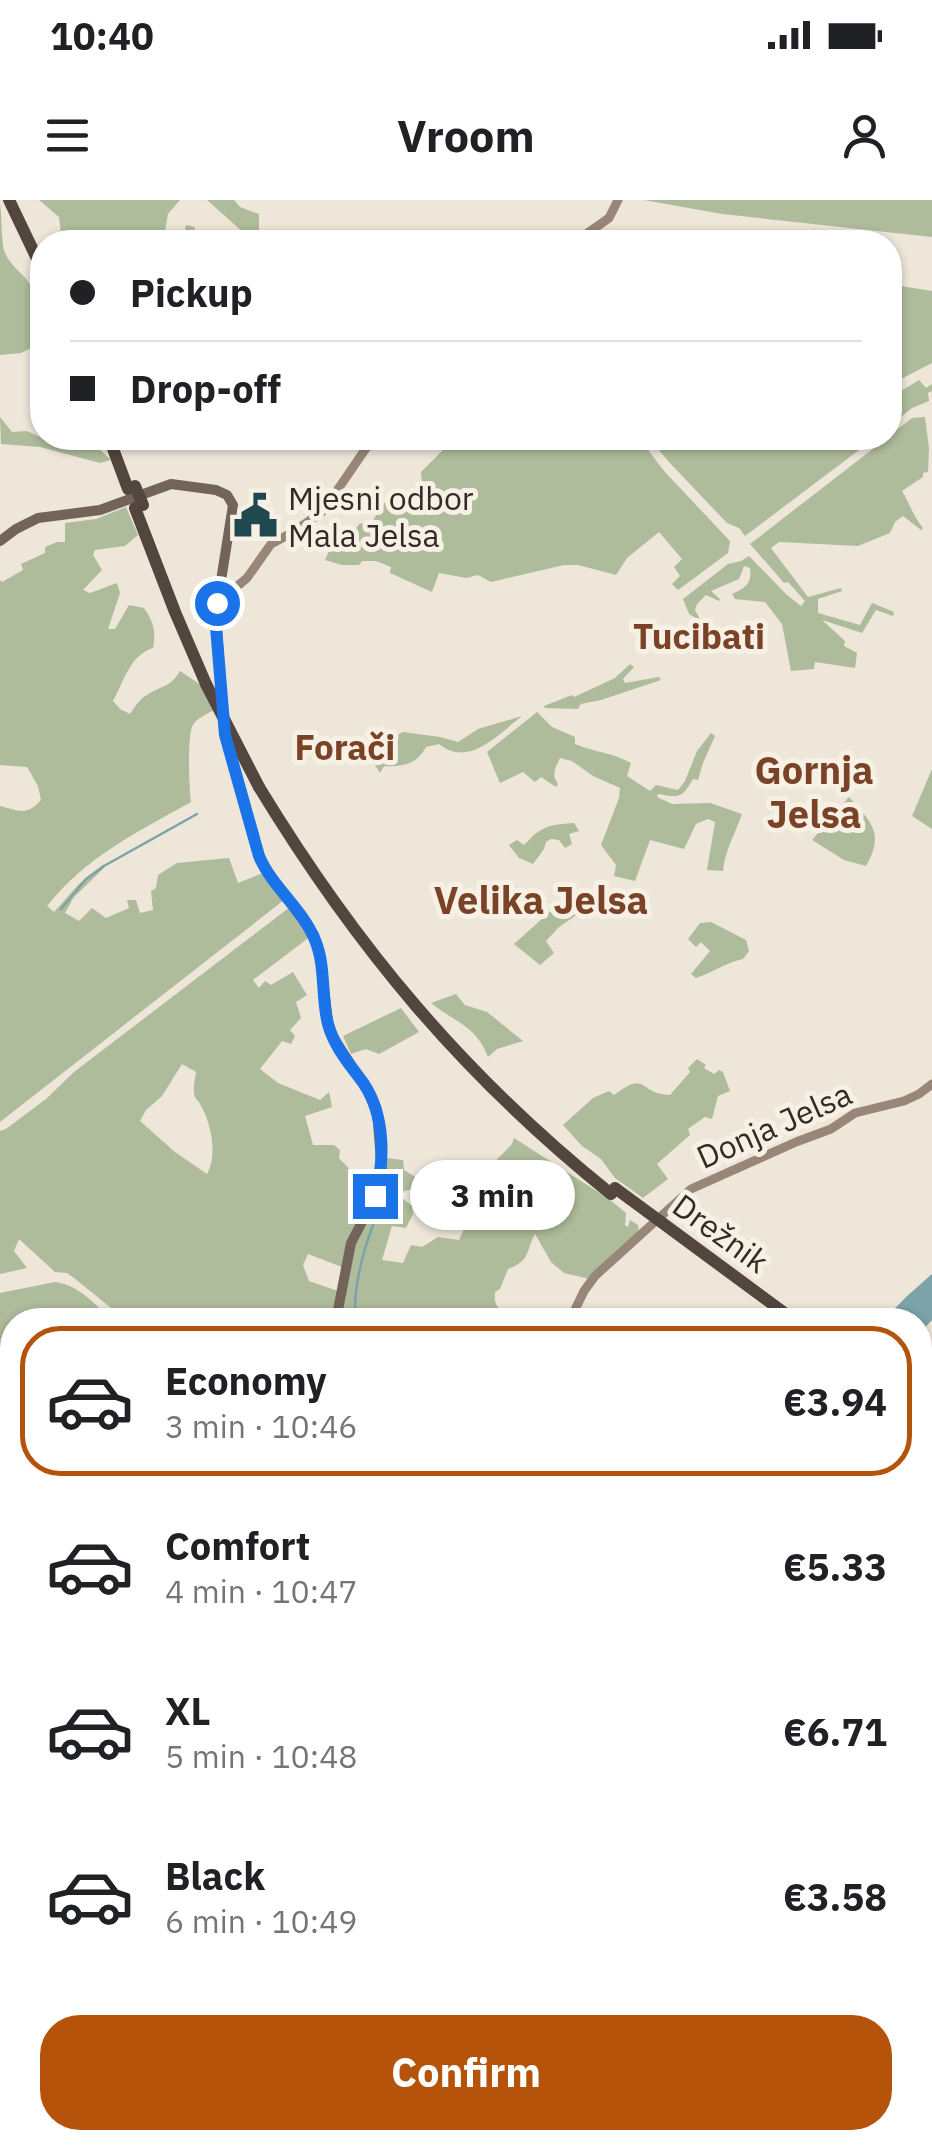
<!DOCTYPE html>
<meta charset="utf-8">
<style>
:root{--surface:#fff;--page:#f6f6f6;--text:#202124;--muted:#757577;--line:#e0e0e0;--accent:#b45309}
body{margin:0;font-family:"IBM Plex Sans",sans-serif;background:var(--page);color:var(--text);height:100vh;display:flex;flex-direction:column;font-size:38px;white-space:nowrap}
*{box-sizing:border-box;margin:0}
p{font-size:32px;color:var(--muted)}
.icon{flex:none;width:55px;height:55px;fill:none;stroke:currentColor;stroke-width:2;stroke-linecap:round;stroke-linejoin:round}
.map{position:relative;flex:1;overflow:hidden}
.panel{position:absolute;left:0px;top:1108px;width:932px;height:842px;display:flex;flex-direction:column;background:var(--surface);border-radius:40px 40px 0 0;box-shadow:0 2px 8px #0004}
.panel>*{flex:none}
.guide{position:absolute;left:30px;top:30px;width:872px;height:220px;border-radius:40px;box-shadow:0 2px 8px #0004;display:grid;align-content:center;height:220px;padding:0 40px;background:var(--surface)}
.end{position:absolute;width:45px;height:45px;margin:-22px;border:12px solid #1a73e8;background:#fff;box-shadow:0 0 0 5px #fff}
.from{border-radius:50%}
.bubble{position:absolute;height:70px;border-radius:35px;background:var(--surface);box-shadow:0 2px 8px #0004;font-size:32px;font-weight:700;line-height:70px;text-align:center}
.guide b{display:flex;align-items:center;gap:35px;height:95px;font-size:38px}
.guide b+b{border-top:2px solid var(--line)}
.guide i{width:25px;height:25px;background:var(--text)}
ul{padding:18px 0 0;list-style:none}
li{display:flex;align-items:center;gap:30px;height:150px;margin:0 20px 15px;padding:0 20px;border:5px solid transparent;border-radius:40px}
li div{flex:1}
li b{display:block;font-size:38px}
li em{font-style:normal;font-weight:700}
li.selected{border-color:var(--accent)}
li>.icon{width:90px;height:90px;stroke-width:1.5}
.action{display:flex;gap:20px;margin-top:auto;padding:20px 40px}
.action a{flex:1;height:115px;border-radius:40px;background:var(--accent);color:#fff;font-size:40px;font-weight:700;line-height:115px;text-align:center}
.status{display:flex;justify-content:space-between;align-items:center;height:70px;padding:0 50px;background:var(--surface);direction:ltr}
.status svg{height:28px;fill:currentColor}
header{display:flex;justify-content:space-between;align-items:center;height:130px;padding:0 40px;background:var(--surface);font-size:45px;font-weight:700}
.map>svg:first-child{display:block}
</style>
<div class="status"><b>10:40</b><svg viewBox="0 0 49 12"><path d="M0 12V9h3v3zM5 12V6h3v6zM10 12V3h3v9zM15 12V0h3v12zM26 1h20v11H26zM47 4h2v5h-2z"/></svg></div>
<header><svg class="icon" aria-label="menu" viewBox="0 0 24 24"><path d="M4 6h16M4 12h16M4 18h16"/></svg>Vroom<svg class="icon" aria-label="person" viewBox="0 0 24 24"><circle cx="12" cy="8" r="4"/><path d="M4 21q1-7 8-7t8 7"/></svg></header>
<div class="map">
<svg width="932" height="1949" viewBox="0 0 932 1949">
<rect width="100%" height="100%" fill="#eee6d9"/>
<path fill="#aebc9b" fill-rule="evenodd" d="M 39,0 L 180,0 L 168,14 L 165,32 L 183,39 L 186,25 L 195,27 L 194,42 L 62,42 L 59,17 Z
M 207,0 L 234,0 L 240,7 L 259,14 L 259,39 L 270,40 L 281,37 L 283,42 L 254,42 Z
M 644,0 L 932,0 L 932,37 L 722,14 Z
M 0,3 C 2,17 1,32 3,46 C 6,62 18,69 27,80 C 33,87 32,95 37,103 L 42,103 L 42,143 L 21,153 L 0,155 Z
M 625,32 L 696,42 L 620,42 Z
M 890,72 L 902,74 L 901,86 L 932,91 L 932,163 L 897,181 L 903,190 L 919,180 L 926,188 L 932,184 L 932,191 L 928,193 L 929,201 L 912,208 L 890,226 Z
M 0,217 L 12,232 L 27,231 L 42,238 L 73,238 L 96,246 L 111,260 L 100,263 L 40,247 L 1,244 Z
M 925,217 L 929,249 L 928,272 L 923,273 L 923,277 L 902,291 C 910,304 913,316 923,328 L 921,330 L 903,316 L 895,322 L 890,333 L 858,346 L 779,342 L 771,348 L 808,397 L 841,388 L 842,391 L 818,399 L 818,413 L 860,425 L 872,403 L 894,412 L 893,416 L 876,410 L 862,433 L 822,420 L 845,441 L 844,446 L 857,453 L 855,468 L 815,462 L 814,469 L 791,471 L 782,424 L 765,402 L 735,399 L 732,394 C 746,387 752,384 750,368 L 744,366 L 739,379 L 711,391 L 720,399 L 719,401 L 706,395 L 697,404 L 695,410 L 701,421 L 689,414 L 683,399 L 728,364 L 741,361 L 749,356 L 786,394 L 801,406 L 805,401 L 788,382 L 784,383 L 750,344 L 887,238 L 890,238 L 890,235 L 912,218 Z
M 445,238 L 639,238 L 664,271 L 730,341 L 728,353 L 678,390 L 672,384 L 680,376 L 674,367 L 682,359 L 659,332 L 627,358 L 616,375 L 578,365 L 564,365 L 491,382 L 478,375 L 466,378 L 439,373 L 432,392 L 390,373 L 391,367 L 376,361 L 362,361 L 359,365 L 342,365 L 325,360 L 331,347 L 341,349 L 360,323 L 370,326 L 382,305 L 401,291 L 408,297 L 422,282 L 421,272 L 442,251 L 442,242 Z
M 649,238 L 875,238 L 745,336 L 739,328 L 727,323 L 669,262 Z
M 126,307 L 138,335 L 125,346 L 95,350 L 93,355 L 102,370 L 83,390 L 90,393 L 117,383 L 120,393 L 108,429 L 115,429 L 129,405 L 144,408 C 154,422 156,432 153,448 C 130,455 124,481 113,501 L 120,509 L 130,514 C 135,507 139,499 147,495 C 162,485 170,488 180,471 L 201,485 L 214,510 C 207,514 197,518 193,525 C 187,534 189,588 191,602 C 136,633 87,656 47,706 L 54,712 L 79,684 L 104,664 L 105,667 L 74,697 L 65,713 L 79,721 L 92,708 L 106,718 L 129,708 L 127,700 L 136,700 L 140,713 L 153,710 L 151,691 L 156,688 L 158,675 L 177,663 L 229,658 L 238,683 L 263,673 L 284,700 L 0,922 L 0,606 C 19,611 27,616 41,600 L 38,586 L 27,567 L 0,565 L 0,380 L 2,382 L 23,370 L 21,364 L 45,353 L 45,347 L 57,342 L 65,342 L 65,323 L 96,319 Z
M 630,464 L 634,467 L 623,479 L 625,483 L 659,477 L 661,480 L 601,500 L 581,504 L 578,509 L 545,508 L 544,506 L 572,495 L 574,497 L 615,478 Z
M 537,512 L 552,527 L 575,537 L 575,544 C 594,552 614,553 631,563 L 627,576 L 650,591 L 656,585 L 678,590 L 685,581 L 697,551 L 711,533 L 715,536 L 703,563 L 698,580 L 693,579 C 682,598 679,598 658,594 L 657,597 L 672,604 L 710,603 L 742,614 C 735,634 725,650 723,671 L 707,670 L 715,622 L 708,619 L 696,624 L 684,649 L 650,640 L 635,681 L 614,676 L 616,665 L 601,645 L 619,598 L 620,588 L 593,576 L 572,561 L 560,558 C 555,569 551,574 558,584 L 556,587 L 541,577 L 535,582 L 523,572 L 500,583 L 487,552 Z
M 522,516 C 498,535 468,568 439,544 L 426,547 C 417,565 401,567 384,566 L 380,573 L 366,551 L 403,532 L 440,537 L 458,542 L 478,529 Z
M 932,569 L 932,629 L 912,616 Z
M 849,597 C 871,622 885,633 866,666 L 844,660 L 812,640 Z
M 574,623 L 579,631 L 569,634 L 572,644 L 565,648 L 559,640 L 551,639 L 546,642 L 544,649 L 533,664 L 519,658 L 509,645 L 517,640 L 524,645 C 542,626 547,625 574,623 Z
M 562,701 L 578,714 L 559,727 L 546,741 L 554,753 L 540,765 L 514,744 Z
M 290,707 L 311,736 L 253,780 L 259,788 L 265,781 L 271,785 L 293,772 L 307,795 L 296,802 L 301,818 L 290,830 L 295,836 L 291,844 L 282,841 L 260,869 L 278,883 L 320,900 L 329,892 L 332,907 L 305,916 L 313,945 L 334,945 L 340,950 L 339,958 L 357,977 L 379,991 L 386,958 L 403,960 L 404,970 L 417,978 L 414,989 L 400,992 L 400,996 L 412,1006 L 413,1014 L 406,1028 L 392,1026 L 382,1060 L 403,1063 L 411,1045 L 422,1047 L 438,1037 L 459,1040 L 464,1029 L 473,971 L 480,969 L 485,972 L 512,944 L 514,938 L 609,999 L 626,1013 L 625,1025 L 628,1027 L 630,1020 L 638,1025 L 639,1034 L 590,1079 L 564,1073 L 551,1062 L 535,1034 C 525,1053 531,1060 508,1069 L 500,1089 L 495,1092 C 493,1108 501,1111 514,1117 L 514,1120 L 343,1120 L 342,1100 L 347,1069 L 308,1054 L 303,1065 L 309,1081 L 338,1091 L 337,1120 L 126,1120 L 74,1078 L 67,1073 L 55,1072 L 19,1039 L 14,1051 L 27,1068 L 0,1074 L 0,931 L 6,929 L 46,899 L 74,872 ZM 182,864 L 196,872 C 195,880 192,890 195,897 C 196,900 199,901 200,904 C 211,922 218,955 207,974 L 175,952 L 140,921 L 146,910 L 162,896 Z
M 711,722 L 746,740 L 749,751 L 743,759 C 727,762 712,773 696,778 L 691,774 L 710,751 L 701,742 L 696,747 L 688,739 L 700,723 Z
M 456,794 L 465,805 L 487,812 L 523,841 L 497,849 L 488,857 C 476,825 454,822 431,803 Z
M 401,808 L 419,832 L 379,854 L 366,849 L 351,854 L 343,836 Z
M 697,859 L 706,865 L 704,868 L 714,874 L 719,870 L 723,872 L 730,891 L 718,896 L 712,919 L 705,917 L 688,929 L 690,935 L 657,964 L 668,979 L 643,998 L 615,978 L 601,959 L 582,946 L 563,925 L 593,898 L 609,891 L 614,895 C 648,869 638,894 670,895 L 690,872 L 688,868 Z
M 55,1082 C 79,1085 96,1105 112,1120 L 12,1120 L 12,1739 L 4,1729 L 0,1732 L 0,1093 Z
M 9,1900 L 12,1902 L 12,1938 L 29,1938 L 27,1949 L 0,1949 L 0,1907 Z
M 91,1938 L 143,1938 L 136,1949 L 87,1949 L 92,1946 Z
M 340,1938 L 426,1938 L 415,1949 L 314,1949 L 318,1943 L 338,1945 Z"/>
<path fill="#7ba3a9" d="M 932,1074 L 932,1120 L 920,1133 L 920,1120 L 884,1120 L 906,1097 Z
M 642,1938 L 675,1938 L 673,1949 L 640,1949 Z"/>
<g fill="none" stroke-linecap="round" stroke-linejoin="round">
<path stroke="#7ba3a9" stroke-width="2.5" d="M 61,709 L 86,679 L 104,666 L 197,614
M 355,1120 C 353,1075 369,1034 385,993
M 416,1120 C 457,1108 480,1105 521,1120"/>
<path stroke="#c5b7a6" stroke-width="8" d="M 920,1514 L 932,1501
M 790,1938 L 792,1949"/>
<path stroke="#988778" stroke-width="9" d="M 575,42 L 609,18 L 618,0
M 217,403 L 247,378 L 271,344 L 295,331 L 323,311 L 373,238
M 570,1120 L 584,1091 L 595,1076 L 691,989 L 796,942 L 831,929 L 855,913 L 904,901 L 919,894 L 932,884
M 0,1852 L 12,1865
M 198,1938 L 202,1949"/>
<path stroke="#736459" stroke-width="10" d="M 0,341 L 16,329 L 38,318 L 100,310 L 171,284 L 216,290 L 227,295 L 233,305 L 216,412 L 222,505 L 225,535 L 259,656 L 267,671 L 314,735 L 320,755 L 328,822 L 333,837 L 371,896 L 377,910 L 382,973 L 375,997 L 351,1043 L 338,1110 L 339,1120
M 498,1949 L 499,1938"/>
<path stroke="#52463e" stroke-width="12" d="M 9,0 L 42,69
M 109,238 L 128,289
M 135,308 L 175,412 L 206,484
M 259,587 C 357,748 463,875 611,994
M 920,1206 L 932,1214"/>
<path stroke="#52463e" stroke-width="12" d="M 135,286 L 143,305
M 206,484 L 259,587
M 615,988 L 794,1120"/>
</g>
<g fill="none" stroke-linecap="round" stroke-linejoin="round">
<path stroke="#1a73e8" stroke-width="12" d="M 217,403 L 216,427 L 225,535 L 259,656 C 272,687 302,708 315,740 C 326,766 321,797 328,824 C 334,847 351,866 364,884 C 385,916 385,961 375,996"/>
</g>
<defs>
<symbol id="civic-bare" viewBox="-9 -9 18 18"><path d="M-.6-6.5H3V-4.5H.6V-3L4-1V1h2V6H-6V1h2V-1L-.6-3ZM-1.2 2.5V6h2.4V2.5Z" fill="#204850" stroke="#f7f0e5" stroke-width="2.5" paint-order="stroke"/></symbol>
</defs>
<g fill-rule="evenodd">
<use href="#civic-bare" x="224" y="284" width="63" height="63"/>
</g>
<g text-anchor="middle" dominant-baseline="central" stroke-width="10" stroke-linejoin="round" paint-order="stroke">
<g font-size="32" fill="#322b26" stroke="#f7f0e5" text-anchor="start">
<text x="288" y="298">Mjesni odbor<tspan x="288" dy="37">Mala Jelsa</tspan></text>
</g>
<g font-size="32" fill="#322b26" stroke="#f7f0e5">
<text transform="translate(774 925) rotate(-24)">Donja Jelsa</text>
<text transform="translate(721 1033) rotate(36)">Drežnik</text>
</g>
<g font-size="35" font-weight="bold" fill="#7a4227" stroke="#f7f0e5">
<text x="699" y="436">Tucibati</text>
<text x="345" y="547">Forači</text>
</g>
<g font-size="38" font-weight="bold" fill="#7a4227" stroke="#f7f0e5">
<text x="814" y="569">Gornja<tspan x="814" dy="44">Jelsa</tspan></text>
<text x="541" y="699">Velika Jelsa</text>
</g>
</g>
</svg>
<i class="end from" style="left:217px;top:403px"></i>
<i class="end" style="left:375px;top:996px"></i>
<div class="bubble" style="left:410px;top:960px;width:165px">3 min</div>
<div class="guide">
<b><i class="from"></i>Pickup</b>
<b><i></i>Drop-off</b>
</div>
<section class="panel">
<ul>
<li class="selected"><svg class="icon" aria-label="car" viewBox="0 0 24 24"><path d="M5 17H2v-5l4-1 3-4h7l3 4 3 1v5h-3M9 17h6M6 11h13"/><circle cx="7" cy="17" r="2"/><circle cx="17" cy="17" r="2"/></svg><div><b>Economy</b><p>3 min · 10:46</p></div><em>€3.94</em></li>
<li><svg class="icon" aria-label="car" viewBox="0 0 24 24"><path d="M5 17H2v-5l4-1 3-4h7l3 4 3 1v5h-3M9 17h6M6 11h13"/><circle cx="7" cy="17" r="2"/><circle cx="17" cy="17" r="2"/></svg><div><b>Comfort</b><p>4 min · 10:47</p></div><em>€5.33</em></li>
<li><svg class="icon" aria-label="car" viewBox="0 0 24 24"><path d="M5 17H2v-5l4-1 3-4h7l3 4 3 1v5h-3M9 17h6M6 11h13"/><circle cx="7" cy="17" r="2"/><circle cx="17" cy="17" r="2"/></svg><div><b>XL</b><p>5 min · 10:48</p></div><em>€6.71</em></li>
<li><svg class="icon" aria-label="car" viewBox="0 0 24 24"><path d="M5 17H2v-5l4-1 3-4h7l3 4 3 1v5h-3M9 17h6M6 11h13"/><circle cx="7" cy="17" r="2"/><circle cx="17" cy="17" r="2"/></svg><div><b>Black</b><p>6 min · 10:49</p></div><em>€3.58</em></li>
</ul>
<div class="action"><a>Confirm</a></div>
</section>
</div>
